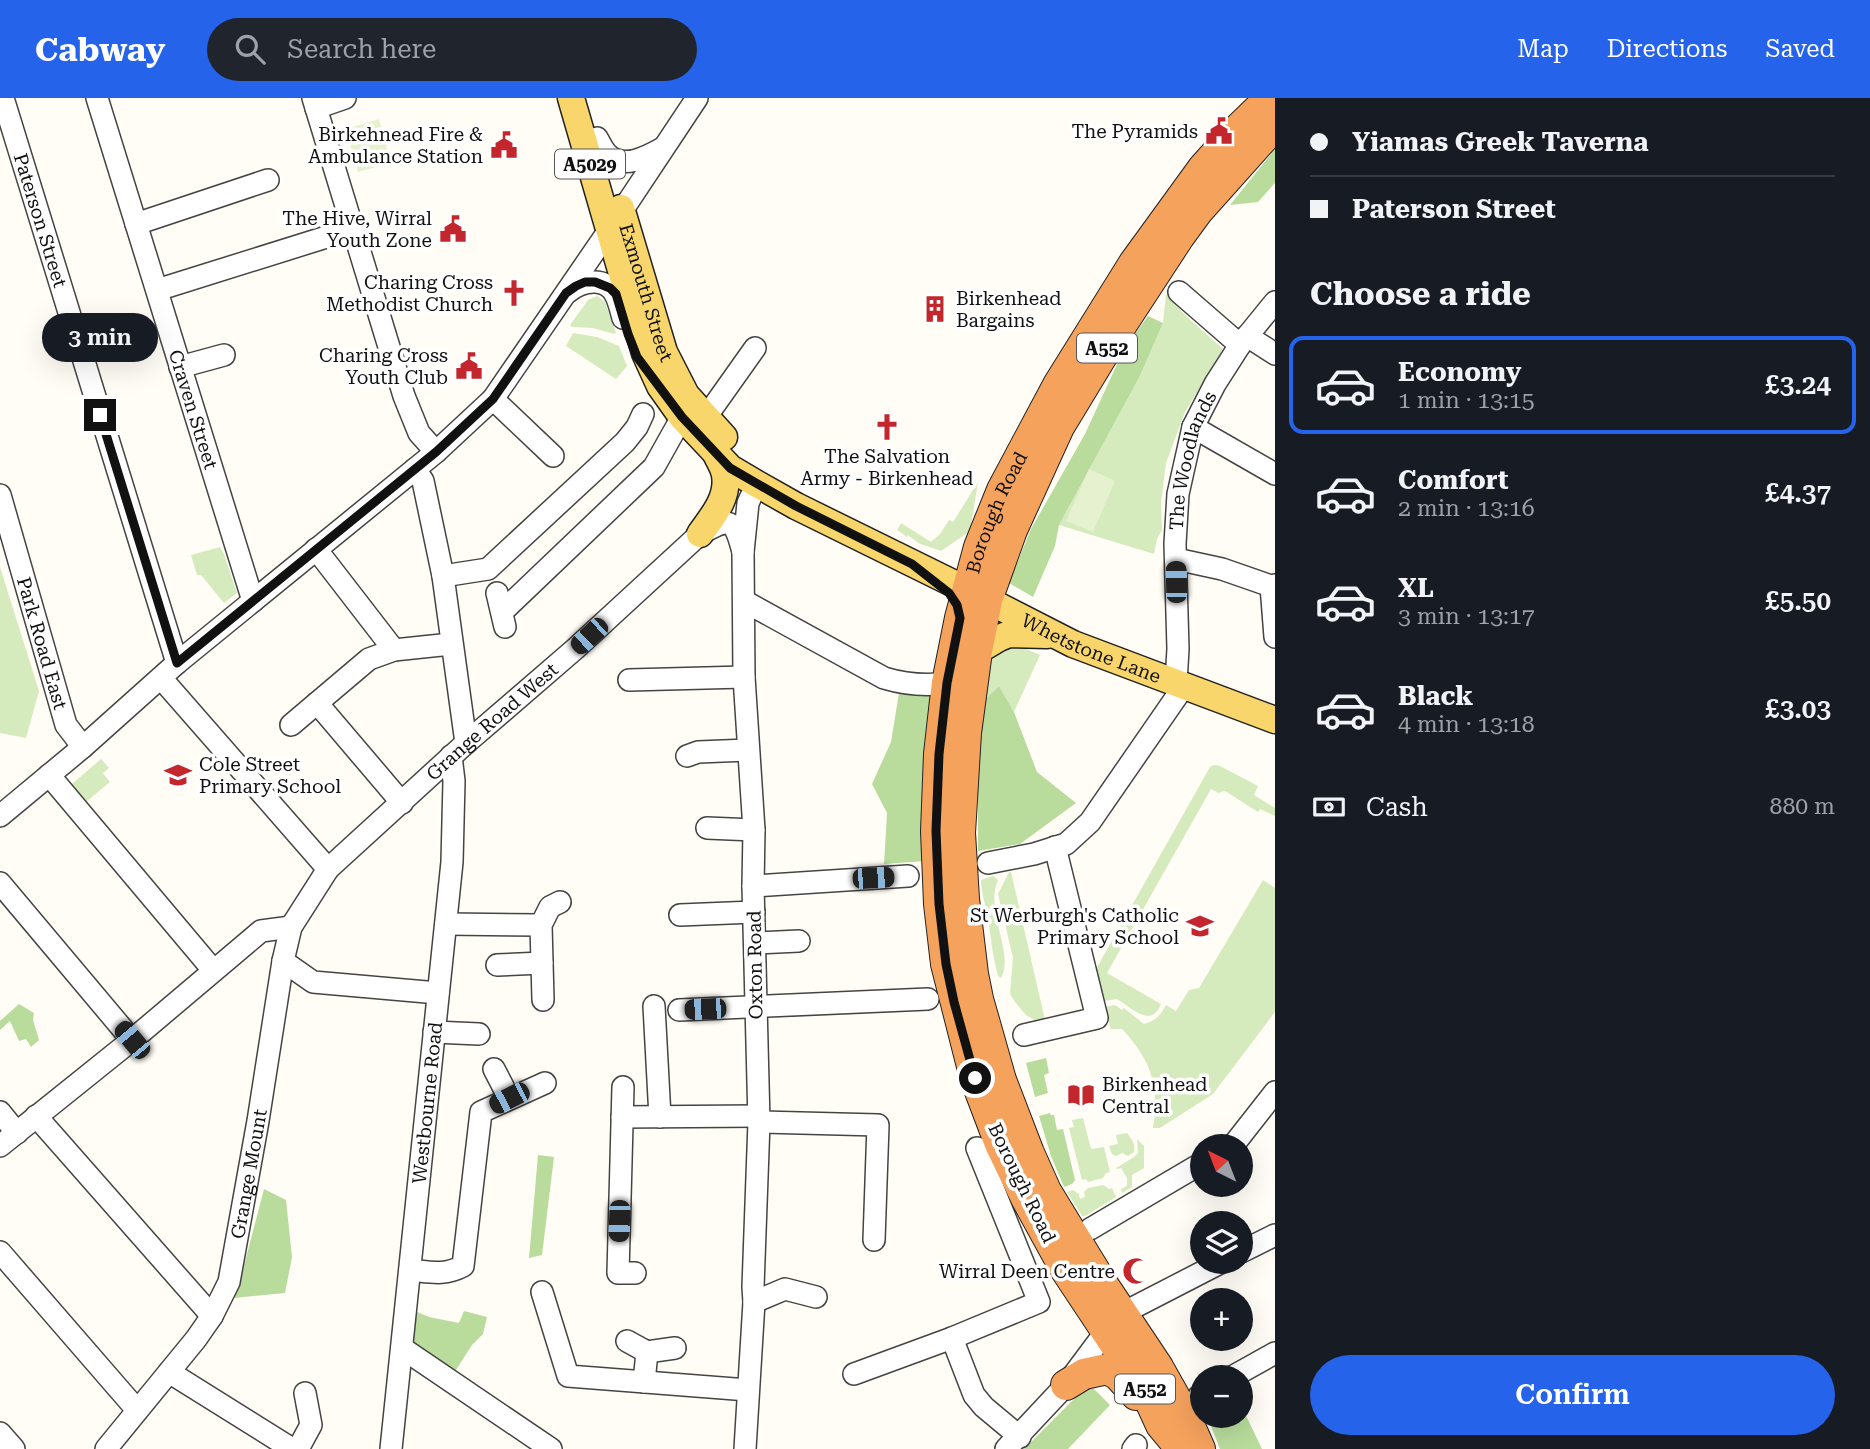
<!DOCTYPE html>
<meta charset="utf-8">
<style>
:root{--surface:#171b24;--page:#20242c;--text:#f1f3f6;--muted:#9ea1a6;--line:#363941;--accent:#2563eb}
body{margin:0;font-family:"Roboto Serif",serif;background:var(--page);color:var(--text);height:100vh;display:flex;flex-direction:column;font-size:26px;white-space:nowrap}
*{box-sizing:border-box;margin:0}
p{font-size:23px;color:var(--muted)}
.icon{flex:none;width:38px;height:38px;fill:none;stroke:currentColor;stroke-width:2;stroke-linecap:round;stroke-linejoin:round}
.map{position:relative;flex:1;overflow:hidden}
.details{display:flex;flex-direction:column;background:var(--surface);width:595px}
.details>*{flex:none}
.hud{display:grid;align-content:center;height:154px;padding:0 35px;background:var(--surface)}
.needle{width:46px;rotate:318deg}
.buttons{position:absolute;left:1190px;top:1036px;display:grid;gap:14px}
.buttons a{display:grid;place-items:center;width:63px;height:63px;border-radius:50%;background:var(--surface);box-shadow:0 7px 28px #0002;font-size:35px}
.end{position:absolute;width:32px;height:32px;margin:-16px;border:9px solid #111;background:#fff;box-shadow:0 0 0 4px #fff}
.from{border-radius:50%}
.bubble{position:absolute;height:49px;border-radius:24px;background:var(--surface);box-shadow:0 7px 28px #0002;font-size:23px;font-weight:600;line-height:49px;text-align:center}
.car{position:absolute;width:21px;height:42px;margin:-21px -10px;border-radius:9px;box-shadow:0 0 5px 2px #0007;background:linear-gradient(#222 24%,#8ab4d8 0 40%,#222 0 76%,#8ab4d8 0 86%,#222 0)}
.hud b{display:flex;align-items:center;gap:24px;height:66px;font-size:26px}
.hud b+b{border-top:2px solid var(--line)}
.hud i{width:18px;height:18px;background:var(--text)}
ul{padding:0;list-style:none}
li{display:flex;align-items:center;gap:21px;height:98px;margin:0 14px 10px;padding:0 21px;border:4px solid transparent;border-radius:14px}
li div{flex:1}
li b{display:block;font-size:26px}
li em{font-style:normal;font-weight:600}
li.active{border-color:var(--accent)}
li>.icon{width:63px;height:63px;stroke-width:1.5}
h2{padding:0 35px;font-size:32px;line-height:84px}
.pay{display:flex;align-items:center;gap:18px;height:77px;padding:0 35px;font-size:26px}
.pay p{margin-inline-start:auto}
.primary-button{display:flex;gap:14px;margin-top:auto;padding:14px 35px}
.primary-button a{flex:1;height:80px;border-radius:42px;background:var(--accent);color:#fff;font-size:28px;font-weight:600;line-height:80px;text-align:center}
header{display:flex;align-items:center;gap:42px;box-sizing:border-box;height:98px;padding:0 35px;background:var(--accent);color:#fff}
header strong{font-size:33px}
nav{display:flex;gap:38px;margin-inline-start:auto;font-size:24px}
.search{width:490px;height:63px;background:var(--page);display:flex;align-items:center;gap:18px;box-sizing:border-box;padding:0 24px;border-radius:38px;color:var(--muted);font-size:26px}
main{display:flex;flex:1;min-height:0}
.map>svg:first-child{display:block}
</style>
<header>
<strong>Cabway</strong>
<div class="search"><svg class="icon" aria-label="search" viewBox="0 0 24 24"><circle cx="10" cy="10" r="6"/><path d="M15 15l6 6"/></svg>Search here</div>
<nav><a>Map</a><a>Directions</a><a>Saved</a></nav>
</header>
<main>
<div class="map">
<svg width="1275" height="1351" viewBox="0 0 1275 1351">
<rect width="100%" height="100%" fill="#fffdf5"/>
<path fill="#d5ebbd" d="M 1166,196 L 1184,216 L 1223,251 L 1185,314 L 1166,365 L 1161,404 L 1162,432 L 1157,441 L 1154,456 L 1059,427 L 1140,278 L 1163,225 Z
M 597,198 L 605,204 L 616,235 L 614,236 L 593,230 L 572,229 L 570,227 L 588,202 Z
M 573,235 L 597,239 L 619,248 L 627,268 L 616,281 L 566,248 Z
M 978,384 L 970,433 L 941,453 L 918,445 L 908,437 L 907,439 L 897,432 L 901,425 L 931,444 L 940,436 L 949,422 L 953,424 Z
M 220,449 L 224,456 L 237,495 L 224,505 L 201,477 L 197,477 L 191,457 Z
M 0,469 L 39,593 L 26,640 L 0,635 Z
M 1017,547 L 1040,557 L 1014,614 L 999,588 L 978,608 L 991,559 Z
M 101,661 L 109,670 L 103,675 L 110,684 L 87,703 L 83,703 L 72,690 L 72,686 Z
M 1214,667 L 1220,668 L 1258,688 L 1254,697 L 1275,710 L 1275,718 L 1260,711 L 1258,714 L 1225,693 L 1218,695 L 1211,691 L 1107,875 L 1161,906 C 1151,931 1132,910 1117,901 L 1104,903 L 1096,871 L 1210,669 Z
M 1009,774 L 1011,774 L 1045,922 L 1038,924 L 1026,917 L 1015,904 L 1010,896 L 1013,860 L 998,796 Z
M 993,778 L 998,782 C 984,813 1015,855 1001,880 L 998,878 C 993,859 991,841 988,821 C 986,808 981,795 981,782 Z
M 1263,782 L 1275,790 L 1275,914 L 1213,996 L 1160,1030 L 1153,1030 C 1160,988 1151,962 1122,931 L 1111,931 L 1104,909 L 1115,907 L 1122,912 L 1124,910 L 1144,926 C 1156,922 1160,918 1166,907 L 1176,913 L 1189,892 L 1199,890 Z
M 1083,1020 L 1091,1051 L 1104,1049 L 1110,1074 L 1106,1075 L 1103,1080 L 1088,1084 L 1086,1081 L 1082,1082 L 1069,1030 L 1074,1029 L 1072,1022 Z
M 1127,1035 C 1132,1042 1136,1046 1134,1054 L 1128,1058 L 1122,1055 L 1116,1058 L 1112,1056 L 1109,1048 L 1118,1046 L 1116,1037 Z
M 1137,1041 L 1144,1048 L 1144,1070 L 1132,1077 L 1132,1089 L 1122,1095 L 1121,1091 L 1127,1088 L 1127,1080 L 1121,1070 L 1117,1071 L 1116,1070 L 1134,1059 L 1138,1055 Z
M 1103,1087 L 1109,1091 L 1112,1090 L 1116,1099 L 1085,1118 L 1082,1118 L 1067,1094 L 1073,1092 L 1079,1096 L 1080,1101 L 1085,1099 L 1084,1094 L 1088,1090 Z"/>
<path fill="#b9dc9c" d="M 1275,51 L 1275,85 L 1258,104 L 1230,107 Z
M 1148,218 L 1163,225 L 1140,278 L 1059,427 L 1055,448 L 1033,499 L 1009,485 L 1031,431 L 1085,336 L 1124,251 Z
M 938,586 L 925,763 L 884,766 L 887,715 L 872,686 L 891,644 L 899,595 Z
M 999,588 L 1014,614 L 1037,674 L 1076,705 L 1020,746 L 978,753 L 978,608 Z
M 19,906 L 34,915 L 33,922 L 39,942 L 31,949 L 26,941 L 19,943 L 10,923 L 0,932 L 0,923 Z
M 1046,960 L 1049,975 L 1044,977 L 1048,995 L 1035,999 L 1026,965 Z
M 1050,1015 L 1051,1017 L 1054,1017 L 1057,1032 L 1063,1031 L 1075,1082 L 1072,1086 L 1064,1089 L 1051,1058 L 1039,1018 Z
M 538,1057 L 554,1059 L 542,1157 L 529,1160 Z
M 264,1091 L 286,1102 L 292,1159 L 285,1195 L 234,1200 L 241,1179 Z
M 415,1213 L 429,1219 L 459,1225 L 464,1213 L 487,1219 L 483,1236 L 472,1247 L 454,1275 L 411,1249 Z
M 1089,1286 L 1110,1307 L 1068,1351 L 1024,1351 Z
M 1241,1307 L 1262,1351 L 1220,1351 L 1207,1318 L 1241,1318 Z"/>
<path fill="#e6f2cf" d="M 379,21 L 391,65 L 358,74 L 346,31 Z
M 1089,371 L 1115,383 L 1093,434 L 1066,423 Z"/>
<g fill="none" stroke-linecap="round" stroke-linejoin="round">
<defs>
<g id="minor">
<path id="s1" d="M 3,0 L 177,565"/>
<path id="s2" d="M 97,0 L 253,503"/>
<path d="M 313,0 L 404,298 L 419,335 L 436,354"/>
<path d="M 316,10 L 345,0"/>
<path d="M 597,40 C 600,45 603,52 607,56 C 623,72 647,59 663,50"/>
<path d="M 136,126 L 268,82"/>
<path d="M 157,192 L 352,131"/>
<path d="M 568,194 C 581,183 607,177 616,198 C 619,204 621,213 623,220"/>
<path d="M 1179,194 L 1240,247"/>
<path d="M 1247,238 L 1275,256"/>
<path d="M 180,269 L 224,257"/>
<path d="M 493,301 L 553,358"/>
<path d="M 706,319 L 755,250"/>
<path d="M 1193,329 L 1275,376"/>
<path d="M 415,371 L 423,383 L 443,478 L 466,645"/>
<path id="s3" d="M 0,397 L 66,627 L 83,649"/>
<path d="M 316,451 L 394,552"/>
<path d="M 1176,461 L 1222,471 L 1271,488 L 1275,487"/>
<path d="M 443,478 L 488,471 L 625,344 L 637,329 L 643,316"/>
<path d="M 1271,488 L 1275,539"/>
<path d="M 497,495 L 505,529"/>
<path d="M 744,503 L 884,580 C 904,586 927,588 947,585"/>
<path d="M 502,514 L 654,369 L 682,319"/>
<path d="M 161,580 L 328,771"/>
<path d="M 629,582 L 744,579"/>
<path id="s4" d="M 1176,584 L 1178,551 L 1175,446 L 1178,396 L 1193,329 L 1215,286 L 1240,247 L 1275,204"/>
<path d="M 317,605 L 402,705"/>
<path d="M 291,627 L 369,561 L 394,552 L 451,546"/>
<path d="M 687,658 L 698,654 L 748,652"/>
<path d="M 49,677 L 213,872"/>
<path d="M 0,718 L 83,649 L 177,565 L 436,354 L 493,301 L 616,122 L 697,0"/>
<path d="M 707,730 L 754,732"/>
<path d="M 988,765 L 1034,756 L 1066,746 L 1090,724 L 1184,588"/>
<path d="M 0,785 L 132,942"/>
<path d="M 753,788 L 908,778"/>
<path d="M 680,817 L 754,814"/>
<path d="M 446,826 L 541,827"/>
<path d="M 755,845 L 799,843"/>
<path d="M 283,863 L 313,884 L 438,895"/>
<path d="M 497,867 L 542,865"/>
<path d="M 543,902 L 541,827 L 550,809 L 560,804"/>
<path d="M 654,908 L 660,1019"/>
<path d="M 679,912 L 928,901"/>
<path d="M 434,934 L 479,936"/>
<path d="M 1024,937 L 1097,920 L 1055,749"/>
<path d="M 494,971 L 509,1000"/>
<path d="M 623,989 L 618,1175 L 635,1175"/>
<path d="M 0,1014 L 17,1035"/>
<path d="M 36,1018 L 212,1218"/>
<path d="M 622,1019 L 759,1018"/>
<path d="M 759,1024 L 878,1027 L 874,1142"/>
<path d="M 0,1048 L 132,942 L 261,833 L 291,829"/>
<path d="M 1230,1048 L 1235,1045 L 1275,994"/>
<path d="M 1090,1131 L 1202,1065"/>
<path d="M 0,1154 L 137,1312"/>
<path d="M 1241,1154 L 1275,1137"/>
<path d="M 410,1172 C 431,1174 444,1178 463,1168 L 481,1014 L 545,985"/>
<path d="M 542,1194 L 568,1278 L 748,1292"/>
<path d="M 754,1204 L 785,1191 L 816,1199"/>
<path d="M 952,1240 L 974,1297 L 984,1309 L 1020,1339"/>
<path d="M 627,1243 L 647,1254 L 644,1284"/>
<path d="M 402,1250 L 551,1351"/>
<path d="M 647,1254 L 675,1250"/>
<path d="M 169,1274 L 292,1351"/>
<path d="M 854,1276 L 952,1240 L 1039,1204 L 977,1050"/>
<path d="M 1232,1279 L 1275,1255"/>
<path d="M 1199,1298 L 1202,1296"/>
<path d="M 0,1335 L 14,1351"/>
<path id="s5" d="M 106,1351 L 196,1241 L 212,1218 L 229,1184 L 258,1023 L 283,863 L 291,829 L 328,771 L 466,645 L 575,551 L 700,436 C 731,419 734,420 743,454"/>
<path d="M 298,1351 L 311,1327 L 305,1295"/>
<path id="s6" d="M 391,1351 L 452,764 L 454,683 L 451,658"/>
<path d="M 745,1351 L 754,1204 L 753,1189 L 759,1024 L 753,788 L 754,732 L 744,579 L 743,454 L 748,405 L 757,386"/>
<path d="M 1006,1351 L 1066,1287 L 1107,1232 L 1123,1215 L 1222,1164"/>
<path d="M 1133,1351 L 1136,1347"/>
</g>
<g id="major">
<path id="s7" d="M 571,0 L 645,255 L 660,288 L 682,319 L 730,370 L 757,386 L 796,408 L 987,502 L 1073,546 L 1275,622"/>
<path id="s8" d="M 621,110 L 664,254 L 686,297 L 724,339"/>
<path d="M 700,436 C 712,419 729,400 725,377 C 724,370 719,362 716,356"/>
<path d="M 977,553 L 999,540 L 1009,536 L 1047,537"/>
</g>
<g id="highway">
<path d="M 1066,1287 L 1084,1276 L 1107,1271 L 1118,1277 L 1136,1297"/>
<path id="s9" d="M 1181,1351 L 1161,1327 L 1144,1290 L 1065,1171 L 1026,1100 L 1000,1046 L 975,980 L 946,866 L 939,806 L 936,733 L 939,656 L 947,585 L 960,520 L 979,449 L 1002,392 L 1058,287 L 1134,165 L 1203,70 L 1238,31 L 1270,0"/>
<path d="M 1200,1351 L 1185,1317 L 1158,1269 L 1104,1188 L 1046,1093 L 1029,1055 L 1001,982 L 978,901 L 973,876 L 964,801 L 960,735 L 966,635 L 977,553 L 987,502 L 1012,432 L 1059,329 L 1113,240 L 1179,139 L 1198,113 L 1275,27"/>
</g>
</defs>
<use href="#minor" stroke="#444" stroke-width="24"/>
<use href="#major" stroke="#222" stroke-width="29"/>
<use href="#highway" stroke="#222" stroke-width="32"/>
<use href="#minor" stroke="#fff" stroke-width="21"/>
<use href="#major" stroke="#f9d66b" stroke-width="26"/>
<use href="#highway" stroke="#f5a25d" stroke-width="30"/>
</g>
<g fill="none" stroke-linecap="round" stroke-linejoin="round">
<path stroke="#111" stroke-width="9" d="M 100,317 L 177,565 L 436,354 L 493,301 L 566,195 L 576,188 L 585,184 L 595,184 L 610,190 L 616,196 L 628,236 L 637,259 L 682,319 L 730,370 L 796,408 L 912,466 L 949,495 L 957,507 L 960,520 L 947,585 L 939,656 L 936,733 L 939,806 L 946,866 L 954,904 L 975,980"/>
</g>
<defs>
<symbol id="civic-bare" viewBox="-9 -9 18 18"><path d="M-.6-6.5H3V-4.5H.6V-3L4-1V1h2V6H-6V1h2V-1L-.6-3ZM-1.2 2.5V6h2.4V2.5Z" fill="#c4262e" stroke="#fff" stroke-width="2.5" paint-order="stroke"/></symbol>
<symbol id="church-bare" viewBox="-9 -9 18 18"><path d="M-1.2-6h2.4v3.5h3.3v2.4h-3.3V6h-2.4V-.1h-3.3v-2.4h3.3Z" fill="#c4262e" stroke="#fff" stroke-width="2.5" paint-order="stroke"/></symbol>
<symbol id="building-bare" viewBox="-9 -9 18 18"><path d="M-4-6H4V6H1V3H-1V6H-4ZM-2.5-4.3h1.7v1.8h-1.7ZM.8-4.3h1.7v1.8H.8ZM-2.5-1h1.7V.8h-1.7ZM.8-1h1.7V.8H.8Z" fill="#c4262e" stroke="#fff" stroke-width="2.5" paint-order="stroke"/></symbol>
<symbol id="school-bare" viewBox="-9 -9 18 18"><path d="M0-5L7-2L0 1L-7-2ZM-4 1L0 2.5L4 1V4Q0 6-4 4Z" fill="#c4262e" stroke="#fff" stroke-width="2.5" paint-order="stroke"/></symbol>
<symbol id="library-bare" viewBox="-9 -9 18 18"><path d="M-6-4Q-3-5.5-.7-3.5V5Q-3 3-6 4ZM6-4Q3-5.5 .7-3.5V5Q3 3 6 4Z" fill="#c4262e" stroke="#fff" stroke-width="2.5" paint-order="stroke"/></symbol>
<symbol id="mosque-bare" viewBox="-9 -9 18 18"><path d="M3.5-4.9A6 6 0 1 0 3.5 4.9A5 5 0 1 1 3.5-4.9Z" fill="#c4262e" stroke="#fff" stroke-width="2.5" paint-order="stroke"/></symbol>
</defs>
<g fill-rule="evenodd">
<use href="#civic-bare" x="1200" y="14" width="38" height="38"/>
<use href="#civic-bare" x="485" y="28" width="38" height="38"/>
<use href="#civic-bare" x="434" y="112" width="38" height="38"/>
<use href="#church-bare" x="495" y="176" width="38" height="38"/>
<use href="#building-bare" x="916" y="192" width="38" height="38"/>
<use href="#civic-bare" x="450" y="249" width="38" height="38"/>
<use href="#church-bare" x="868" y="310" width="38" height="38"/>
<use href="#school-bare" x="159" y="658" width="38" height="38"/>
<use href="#school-bare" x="1181" y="809" width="38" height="38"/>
<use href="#library-bare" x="1062" y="978" width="38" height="38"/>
<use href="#mosque-bare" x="1117" y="1154" width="38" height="38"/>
</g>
<g text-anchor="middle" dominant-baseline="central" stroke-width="7" stroke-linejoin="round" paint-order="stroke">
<g fill="#fff" stroke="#585858" stroke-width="2">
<rect x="555" y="51.5" width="70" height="29" rx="5"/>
<rect x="1077" y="235.5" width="60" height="29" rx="5"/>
<rect x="1115" y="1276.5" width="60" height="29" rx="5"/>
</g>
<g font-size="18" font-weight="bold" fill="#111">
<text x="590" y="66">A5029</text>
<text x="1107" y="250">A552</text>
<text x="1145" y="1291">A552</text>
</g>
<g font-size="19" fill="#111" stroke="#fff" text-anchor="end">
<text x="1198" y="33">The Pyramids</text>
<text x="483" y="36">Birkehnead Fire &amp;<tspan x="483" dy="22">Ambulance Station</tspan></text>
<text x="432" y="120">The Hive, Wirral<tspan x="432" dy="22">Youth Zone</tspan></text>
<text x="493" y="184">Charing Cross<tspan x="493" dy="22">Methodist Church</tspan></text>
<text x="956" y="200" text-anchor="start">Birkenhead<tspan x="956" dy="22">Bargains</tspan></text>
<text x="448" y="257">Charing Cross<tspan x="448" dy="22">Youth Club</tspan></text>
<text x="887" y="358" text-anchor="middle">The Salvation<tspan x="887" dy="22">Army - Birkenhead</tspan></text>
<text x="199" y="666" text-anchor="start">Cole Street<tspan x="199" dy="22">Primary School</tspan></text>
<text x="1179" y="817">St Werburgh's Catholic<tspan x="1179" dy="22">Primary School</tspan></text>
<text x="1102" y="986" text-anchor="start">Birkenhead<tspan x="1102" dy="22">Central</tspan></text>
<text x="1115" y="1173">Wirral Deen Centre</text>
</g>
<g font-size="19" fill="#111" stroke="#fff">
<text stroke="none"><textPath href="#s1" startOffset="128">Paterson Street</textPath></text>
<text stroke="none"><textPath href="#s8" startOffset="88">Exmouth Street</textPath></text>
<text stroke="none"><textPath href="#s2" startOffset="326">Craven Street</textPath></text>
<text stroke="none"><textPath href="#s4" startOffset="224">The Woodlands</textPath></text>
<text stroke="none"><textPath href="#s9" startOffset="1004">Borough Road</textPath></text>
<text stroke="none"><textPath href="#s3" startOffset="154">Park Road East</textPath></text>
<text stroke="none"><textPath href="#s7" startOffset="814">Whetstone Lane</textPath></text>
<text stroke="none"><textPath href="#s5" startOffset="858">Grange Road West</textPath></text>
<text transform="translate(755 867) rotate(-91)">Oxton Road</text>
<text stroke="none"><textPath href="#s6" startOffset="348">Westbourne Road</textPath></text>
<text stroke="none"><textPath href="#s5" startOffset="318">Grange Mount</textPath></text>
<text transform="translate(1022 1085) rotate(64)">Borough Road</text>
</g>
</g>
</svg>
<div class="buttons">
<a><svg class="needle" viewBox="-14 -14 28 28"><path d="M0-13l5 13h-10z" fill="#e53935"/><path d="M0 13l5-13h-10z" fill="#9ea1a6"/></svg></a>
<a><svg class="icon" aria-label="layers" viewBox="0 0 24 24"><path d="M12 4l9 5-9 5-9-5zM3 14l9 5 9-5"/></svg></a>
<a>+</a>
<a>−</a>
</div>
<i class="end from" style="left:975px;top:980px"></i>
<i class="end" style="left:100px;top:317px"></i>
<div class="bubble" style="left:42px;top:215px;width:116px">3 min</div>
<i class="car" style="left:1176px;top:484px;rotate:359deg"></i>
<i class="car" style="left:589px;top:538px;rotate:227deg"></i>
<i class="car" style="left:873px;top:780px;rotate:87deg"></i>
<i class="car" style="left:705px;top:911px;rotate:268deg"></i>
<i class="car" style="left:132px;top:942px;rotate:320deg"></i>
<i class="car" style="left:509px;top:1000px;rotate:243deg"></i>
<i class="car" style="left:619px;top:1123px;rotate:182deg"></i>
</div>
<section class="details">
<div class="hud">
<b><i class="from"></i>Yiamas Greek Taverna</b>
<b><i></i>Paterson Street</b>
</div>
<h2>Choose a ride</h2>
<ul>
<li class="active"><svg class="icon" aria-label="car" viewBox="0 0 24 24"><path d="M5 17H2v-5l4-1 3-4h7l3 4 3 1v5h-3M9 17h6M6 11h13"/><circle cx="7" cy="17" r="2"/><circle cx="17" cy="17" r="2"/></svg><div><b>Economy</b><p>1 min · 13:15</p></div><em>£3.24</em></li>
<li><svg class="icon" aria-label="car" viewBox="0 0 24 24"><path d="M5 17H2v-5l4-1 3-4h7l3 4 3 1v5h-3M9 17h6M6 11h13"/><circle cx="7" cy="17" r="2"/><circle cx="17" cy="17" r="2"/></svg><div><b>Comfort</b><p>2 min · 13:16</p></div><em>£4.37</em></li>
<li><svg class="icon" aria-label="car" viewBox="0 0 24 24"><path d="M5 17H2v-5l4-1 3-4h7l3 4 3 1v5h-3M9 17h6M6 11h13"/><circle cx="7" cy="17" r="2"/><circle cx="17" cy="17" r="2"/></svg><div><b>XL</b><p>3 min · 13:17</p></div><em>£5.50</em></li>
<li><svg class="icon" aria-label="car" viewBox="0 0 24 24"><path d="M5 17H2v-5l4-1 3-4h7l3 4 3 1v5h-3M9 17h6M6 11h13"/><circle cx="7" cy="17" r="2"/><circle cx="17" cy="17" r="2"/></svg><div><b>Black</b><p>4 min · 13:18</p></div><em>£3.03</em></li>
</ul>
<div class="pay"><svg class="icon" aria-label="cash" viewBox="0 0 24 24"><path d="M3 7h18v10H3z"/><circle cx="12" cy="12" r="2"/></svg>Cash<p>880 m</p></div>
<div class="primary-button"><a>Confirm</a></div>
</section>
</main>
